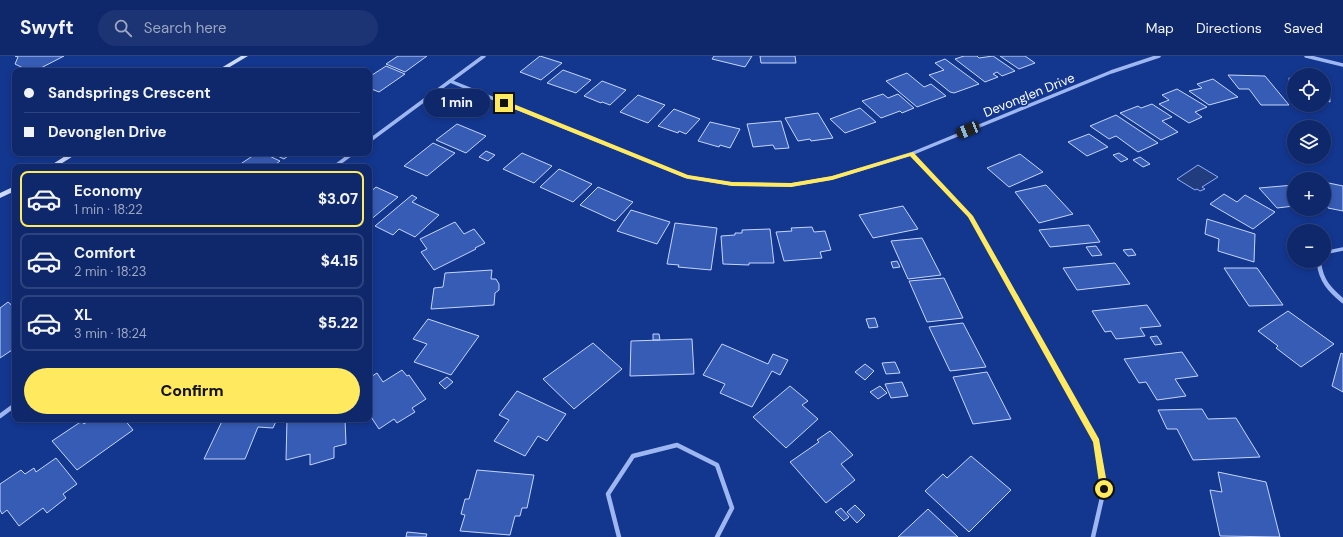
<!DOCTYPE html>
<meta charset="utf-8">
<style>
:root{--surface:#0e286b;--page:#1c3473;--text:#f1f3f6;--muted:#9ba6c1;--line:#2e447e;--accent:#ffe95e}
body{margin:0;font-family:"DM Sans",sans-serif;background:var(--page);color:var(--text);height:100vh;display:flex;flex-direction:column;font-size:15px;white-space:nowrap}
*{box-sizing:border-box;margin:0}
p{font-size:13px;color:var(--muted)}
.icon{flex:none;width:22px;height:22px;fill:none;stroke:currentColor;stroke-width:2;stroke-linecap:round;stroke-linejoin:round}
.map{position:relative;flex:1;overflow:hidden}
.details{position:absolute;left:12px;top:108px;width:360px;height:258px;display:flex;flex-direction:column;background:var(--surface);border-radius:8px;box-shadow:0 2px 6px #0003,0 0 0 1px var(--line)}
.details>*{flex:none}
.banner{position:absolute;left:12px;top:12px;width:360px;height:88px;border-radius:8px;box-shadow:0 2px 6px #0003,0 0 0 1px var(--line);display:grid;align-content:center;height:88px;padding:0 12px;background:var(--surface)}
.buttons{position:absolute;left:1287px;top:12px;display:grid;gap:8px}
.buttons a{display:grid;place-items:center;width:44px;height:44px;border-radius:50%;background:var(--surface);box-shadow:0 2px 6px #0003,0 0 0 1px var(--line);font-size:20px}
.end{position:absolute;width:18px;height:18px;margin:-9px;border:5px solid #ffe95e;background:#111;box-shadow:0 0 0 2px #111}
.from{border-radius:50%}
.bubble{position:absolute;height:28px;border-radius:14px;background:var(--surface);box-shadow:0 2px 6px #0003,0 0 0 1px var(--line);font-size:13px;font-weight:800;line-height:28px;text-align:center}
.car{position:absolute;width:12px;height:24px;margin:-12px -6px;border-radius:5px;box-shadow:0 0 3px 1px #0007;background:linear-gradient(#222 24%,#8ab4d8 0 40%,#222 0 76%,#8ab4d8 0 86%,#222 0)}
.banner b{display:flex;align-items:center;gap:14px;height:38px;font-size:15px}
.banner b+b{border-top:1px solid var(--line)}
.banner i{width:10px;height:10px;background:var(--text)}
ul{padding:7px 0 0;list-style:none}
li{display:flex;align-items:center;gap:12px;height:56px;margin:0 8px 6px;padding:0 4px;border:2px solid var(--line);border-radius:8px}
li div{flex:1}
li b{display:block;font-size:15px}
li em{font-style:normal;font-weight:800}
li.current{border-color:var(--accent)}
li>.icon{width:36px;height:36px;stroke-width:1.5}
.primary-button{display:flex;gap:8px;margin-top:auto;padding:8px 12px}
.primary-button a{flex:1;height:46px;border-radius:24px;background:var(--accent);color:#111;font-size:16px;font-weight:800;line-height:46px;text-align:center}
header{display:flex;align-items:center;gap:24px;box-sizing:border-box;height:56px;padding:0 20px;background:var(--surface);border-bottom:1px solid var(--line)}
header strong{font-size:19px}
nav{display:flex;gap:22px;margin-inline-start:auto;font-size:14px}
.search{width:280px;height:36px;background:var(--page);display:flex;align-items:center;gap:10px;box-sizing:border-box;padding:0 14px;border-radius:22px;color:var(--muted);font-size:15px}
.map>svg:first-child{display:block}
</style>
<header>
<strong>Swyft</strong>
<div class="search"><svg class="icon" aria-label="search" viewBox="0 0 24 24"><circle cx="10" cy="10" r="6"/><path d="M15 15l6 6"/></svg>Search here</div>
<nav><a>Map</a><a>Directions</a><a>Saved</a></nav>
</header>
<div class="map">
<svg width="1343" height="481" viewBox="0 0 1343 481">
<rect width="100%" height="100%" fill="#13368f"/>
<path fill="#223c80" stroke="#90aff4" d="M 1198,109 L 1218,121 L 1202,131 L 1205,133 L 1200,135 L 1197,133 L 1195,134 L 1177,123 Z"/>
<path fill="#375cb6" stroke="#c5d6fc" d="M 15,0 L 64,0 L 35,15 L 29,15 L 15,8 L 18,1 Z
M 398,0 L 427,0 L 405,16 L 386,8 Z
M 540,0 L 562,7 L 541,24 L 520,16 Z
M 714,0 L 752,0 L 745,11 L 712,3 Z
M 760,0 L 795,0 L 796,7 L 761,7 Z
M 964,0 L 977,0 L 979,2 L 993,0 L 1015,15 L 1002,20 L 997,16 L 993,18 L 998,21 L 985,26 L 955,3 Z
M 1000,0 L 1025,0 L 1035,7 L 1019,13 Z
M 945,3 L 979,28 L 954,37 L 950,36 L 929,19 L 944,14 L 935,7 Z
M 386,10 L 405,18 L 379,36 L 369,32 L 369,21 Z
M 563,14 L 591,24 L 576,37 L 547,27 Z
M 907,17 L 924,31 L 931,28 L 946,40 L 917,51 L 886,25 Z
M 1228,19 L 1265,20 L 1289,49 L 1261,49 L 1249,33 L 1239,33 Z
M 1289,22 L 1294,23 L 1294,38 L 1290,37 Z
M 1213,23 L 1238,41 L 1209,49 L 1189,35 L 1202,32 L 1197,28 Z
M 602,25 L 626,34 L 610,49 L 602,46 L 601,47 L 584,40 Z
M 1324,30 L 1329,31 L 1330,46 L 1324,44 Z
M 1177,33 L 1207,51 L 1195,56 L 1202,61 L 1189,67 L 1159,48 L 1169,44 L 1162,39 Z
M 883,38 L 888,42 L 898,38 L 914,52 L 902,57 L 900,55 L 881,62 L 862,45 Z
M 638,39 L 665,49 L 648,67 L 620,56 Z
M 1152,48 L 1172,61 L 1162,65 L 1178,76 L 1161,84 L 1120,57 L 1138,50 L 1141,52 Z
M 860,52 L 876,66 L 845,77 L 830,63 Z
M 674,53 L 700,63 L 686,78 L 679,75 L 678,77 L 658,70 Z
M 818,57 L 833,82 L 811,85 L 810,83 L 798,85 L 785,62 Z
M 1116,59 L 1158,87 L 1138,96 L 1116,80 L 1109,83 L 1090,70 Z
M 781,65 L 789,92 L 775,93 L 773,89 L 753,91 L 747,68 Z
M 710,66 L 740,73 L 730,92 L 720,89 L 719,91 L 698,85 Z
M 457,68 L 486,80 L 466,97 L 436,84 Z
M 1089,78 L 1108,91 L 1087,100 L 1068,86 Z
M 433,87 L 455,97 L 427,120 L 404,110 Z
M 486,95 L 495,99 L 488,105 L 479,101 Z
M 257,97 L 263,97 L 280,105 L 272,111 L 236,111 Z
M 271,97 L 292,97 L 284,103 Z
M 522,97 L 552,110 L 534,127 L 503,113 Z
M 1119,97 L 1128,103 L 1121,106 L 1113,99 Z
M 1020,98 L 1043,116 L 1009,131 L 987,112 Z
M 1140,101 L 1150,108 L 1143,111 L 1133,104 Z
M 559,113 L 592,128 L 573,146 L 540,131 Z
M 1324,126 L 1343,130 L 1343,155 L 1328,152 L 1324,137 Z
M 1046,129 L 1073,158 L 1039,167 L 1015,136 Z
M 1294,129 L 1294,150 L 1277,152 L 1259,132 Z
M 376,131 L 398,141 L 369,165 L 369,137 Z
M 598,131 L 633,146 L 615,165 L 580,149 Z
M 1224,138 L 1237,146 L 1245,139 L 1275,156 L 1253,173 L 1210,148 Z
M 412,139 L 417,142 L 412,146 L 439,159 L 415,181 L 399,173 L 393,179 L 375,170 Z
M 903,150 L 918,173 L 873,182 L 859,159 Z
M 631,154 L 670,166 L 657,188 L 617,175 Z
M 1207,163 L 1255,178 L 1254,206 L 1218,195 L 1219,183 L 1205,178 Z
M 455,166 L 464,178 L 474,173 L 485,187 L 475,192 L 476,193 L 434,214 L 421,196 L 427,193 L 420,183 Z
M 675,167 L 717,172 L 711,214 L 678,211 L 679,209 L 667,208 Z
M 1089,169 L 1100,186 L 1050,191 L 1039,174 Z
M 812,171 L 814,176 L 825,175 L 831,194 L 820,196 L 822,202 L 784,205 L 776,176 L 792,175 L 791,172 Z
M 770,173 L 774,207 L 749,207 L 749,209 L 723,208 L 721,180 L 735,179 L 735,177 L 742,177 L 742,174 Z
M 922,182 L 941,219 L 908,223 L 891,185 Z
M 1096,190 L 1102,199 L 1092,200 L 1086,191 Z
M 1132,193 L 1136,199 L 1128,200 L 1123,194 Z
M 897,205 L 900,211 L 893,212 L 891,206 Z
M 1115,207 L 1130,228 L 1077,234 L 1063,212 Z
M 1224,212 L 1257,212 L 1283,249 L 1249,250 Z
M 492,214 L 491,223 L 496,223 L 499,228 L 499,234 L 495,237 L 494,249 L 431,253 L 434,232 L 443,231 L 445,217 Z
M 944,222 L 963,262 L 927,266 L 909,225 Z
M 8,246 L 15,252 L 15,292 L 0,302 L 0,252 Z
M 1147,249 L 1161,270 L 1140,272 L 1145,280 L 1116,283 L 1111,275 L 1105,276 L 1092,255 Z
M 1288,255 L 1334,288 L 1301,311 L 1276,292 L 1278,290 L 1258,275 Z
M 875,262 L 878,271 L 869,272 L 866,263 Z
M 428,263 L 479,280 L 451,319 L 414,306 L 427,288 L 413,283 Z
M 963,267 L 986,311 L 950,315 L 929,271 Z
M 653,278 L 659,278 L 660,284 L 653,284 Z
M 1157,280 L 1162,288 L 1155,289 L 1150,281 Z
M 692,283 L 694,318 L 630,320 L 631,285 Z
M 593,287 L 622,313 L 574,353 L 543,323 Z
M 722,288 L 768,308 L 773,298 L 788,304 L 780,319 L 772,315 L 752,351 L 720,337 L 725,328 L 703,319 Z
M 1182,296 L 1198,320 L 1175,323 L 1186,340 L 1157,344 L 1146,326 L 1139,327 L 1124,303 Z
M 1341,297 L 1343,298 L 1343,336 L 1332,330 Z
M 895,306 L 900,317 L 886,318 L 882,307 Z
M 865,308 L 874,315 L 865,324 L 855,316 Z
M 402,314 L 407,320 L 409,319 L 426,343 L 412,352 L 415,356 L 397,367 L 394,363 L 379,373 L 369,358 L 369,322 L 377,317 L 383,326 Z
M 987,316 L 1011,363 L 973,368 L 953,321 Z
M 447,321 L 453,326 L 445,333 L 439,327 Z
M 902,326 L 908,340 L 891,342 L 885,328 Z
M 790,330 L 808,345 L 802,349 L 818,363 L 786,392 L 753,361 Z
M 880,330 L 887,337 L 878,343 L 870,336 Z
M 517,335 L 566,358 L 547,385 L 538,380 L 525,400 L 494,385 L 509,364 L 499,359 Z
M 1202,353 L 1208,363 L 1236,362 L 1260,401 L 1193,404 L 1177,373 L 1167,373 L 1158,354 Z
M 91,363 L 124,363 L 133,374 L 77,414 L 52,385 L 82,365 L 84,368 Z
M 223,363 L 277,363 L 273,372 L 258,371 L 245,403 L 204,403 Z
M 287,363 L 345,363 L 346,388 L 334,391 L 334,402 L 310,409 L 310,398 L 286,404 Z
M 830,375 L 853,399 L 841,408 L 855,424 L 826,447 L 790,406 L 819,386 L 817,384 Z
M 971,400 L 1011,434 L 969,476 L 925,435 L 943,418 L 947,422 Z
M 56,402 L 77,428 L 63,438 L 66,442 L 47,457 L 43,452 L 19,470 L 7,454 L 2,458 L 0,454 L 0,428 L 21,414 L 25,418 L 34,412 L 36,416 Z
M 477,414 L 534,419 L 527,452 L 522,452 L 520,460 L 515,460 L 510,479 L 460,475 L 465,459 L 461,458 L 465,443 L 469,443 Z
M 1218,416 L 1266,426 L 1280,481 L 1220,480 L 1210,434 L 1222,436 Z
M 855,449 L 865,459 L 857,467 L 847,456 Z
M 841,452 L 849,461 L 844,465 L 835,456 Z
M 928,453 L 958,481 L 898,481 Z
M 407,476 L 427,478 L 426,481 L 406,481 Z"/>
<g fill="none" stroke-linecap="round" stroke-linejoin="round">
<path stroke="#9eb7f1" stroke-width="3.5" d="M 1306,0 L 1343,9
M 450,25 L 687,121 L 732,128 L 791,129 L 832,122 L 911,98 L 1111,16 L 1159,0
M 369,85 L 484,0
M 911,98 L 970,160 L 997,208
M 334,111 L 353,97
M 1324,200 L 1328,196 L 1343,193
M 1319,205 L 1319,208"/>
<path stroke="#9eb7f1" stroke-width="4.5" d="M 997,207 L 1096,385 L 1104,433 L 1093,481
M 1319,207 C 1321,225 1330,234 1343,245
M 0,360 L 15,349
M 619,481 L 608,438 L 633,400 L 677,389 L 717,409 L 732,452 L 717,481"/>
<path fill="#cddafc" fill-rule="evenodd" d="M 241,0 L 248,0 L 223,15 L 216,15 Z
M 70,97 L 78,97 L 56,111 L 48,111 Z
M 15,130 L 15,135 L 0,142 L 0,137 Z"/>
</g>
<path fill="#ffe95e" d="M 502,45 L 506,45 L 688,119 L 732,126 L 791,127 L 832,120 L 913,96 L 973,160 L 1099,383 L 1108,433 L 1107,436 L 1101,436 L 1100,433 L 1093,386 L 968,161 L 910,100 L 832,124 L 791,131 L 732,130 L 685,122 L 502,48 Z"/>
<g text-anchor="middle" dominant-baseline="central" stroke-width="3.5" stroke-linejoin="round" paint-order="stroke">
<g font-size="13" fill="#fff" stroke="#13368f">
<text transform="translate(1029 39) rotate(-22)">Devonglen Drive</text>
</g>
</g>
</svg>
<div class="buttons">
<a><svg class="icon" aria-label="locate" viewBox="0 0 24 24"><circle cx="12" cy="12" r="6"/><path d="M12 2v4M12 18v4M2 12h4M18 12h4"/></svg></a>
<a><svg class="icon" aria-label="layers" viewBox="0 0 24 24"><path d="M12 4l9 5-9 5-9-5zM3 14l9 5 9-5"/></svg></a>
<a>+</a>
<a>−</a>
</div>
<i class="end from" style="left:1104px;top:433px"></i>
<i class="end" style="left:504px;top:47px"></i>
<div class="bubble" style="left:424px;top:33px;width:66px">1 min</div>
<i class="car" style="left:968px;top:74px;rotate:248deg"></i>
<div class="banner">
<b><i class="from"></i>Sandsprings Crescent</b>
<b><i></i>Devonglen Drive</b>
</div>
<section class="details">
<ul>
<li class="current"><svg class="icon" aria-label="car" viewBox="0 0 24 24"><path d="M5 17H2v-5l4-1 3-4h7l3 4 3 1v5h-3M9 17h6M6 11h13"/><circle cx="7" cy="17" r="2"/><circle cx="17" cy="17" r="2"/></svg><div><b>Economy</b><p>1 min · 18:22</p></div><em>$3.07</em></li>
<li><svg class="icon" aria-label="car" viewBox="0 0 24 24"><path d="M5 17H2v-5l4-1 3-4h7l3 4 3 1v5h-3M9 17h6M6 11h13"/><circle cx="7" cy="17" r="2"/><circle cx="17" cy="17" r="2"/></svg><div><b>Comfort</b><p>2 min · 18:23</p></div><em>$4.15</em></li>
<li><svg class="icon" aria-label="car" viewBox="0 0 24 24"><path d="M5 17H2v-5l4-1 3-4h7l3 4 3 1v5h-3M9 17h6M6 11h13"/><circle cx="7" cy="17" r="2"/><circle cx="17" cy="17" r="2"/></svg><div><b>XL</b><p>3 min · 18:24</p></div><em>$5.22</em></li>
</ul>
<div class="primary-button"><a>Confirm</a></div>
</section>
</div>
